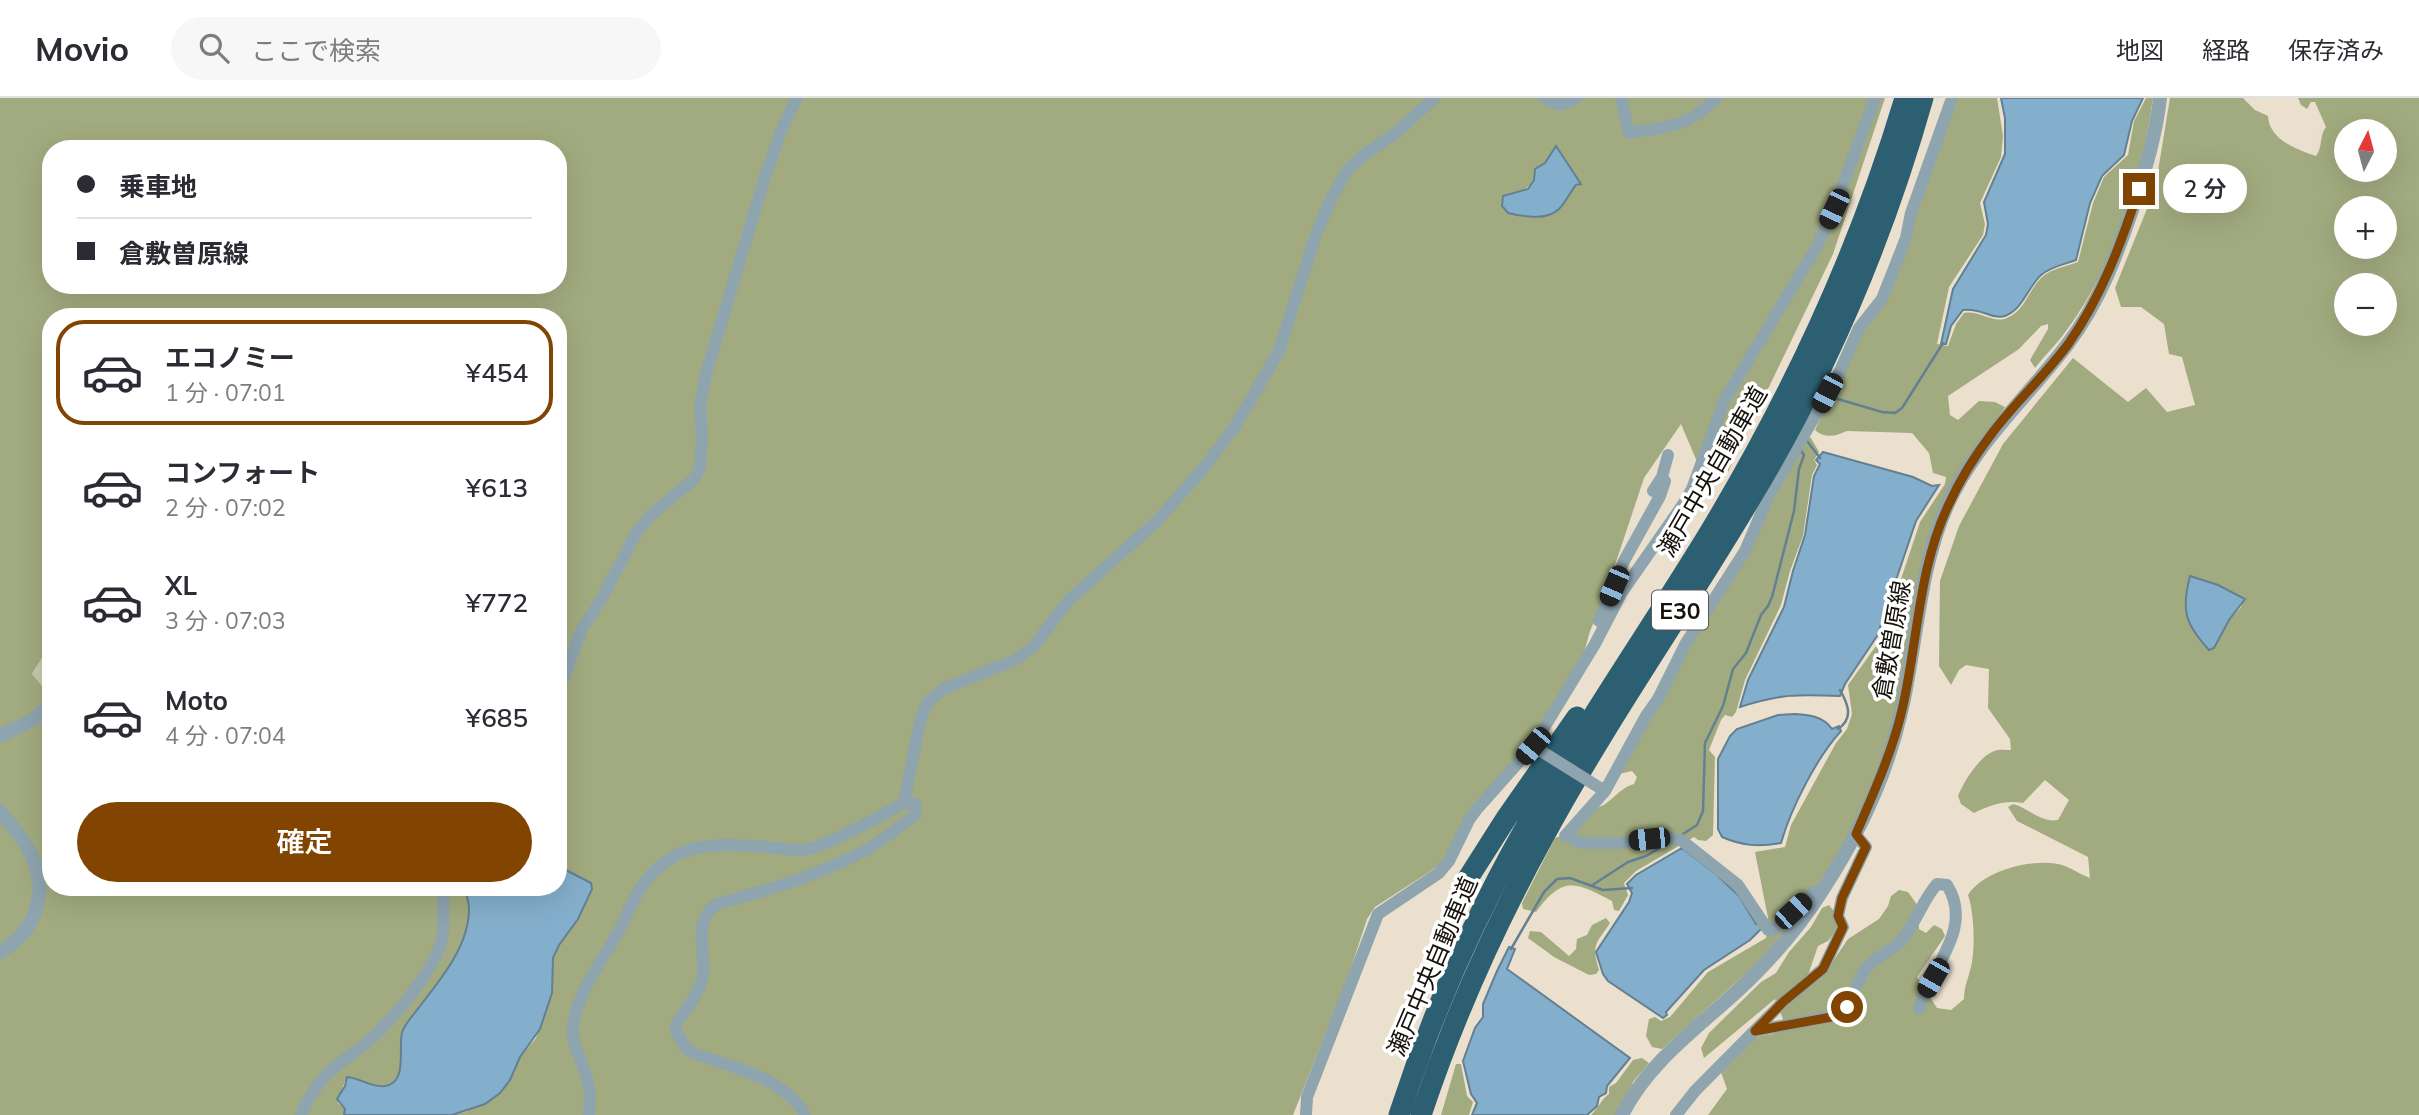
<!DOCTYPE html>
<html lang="ja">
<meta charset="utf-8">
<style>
:root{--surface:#fff;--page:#f7f7f7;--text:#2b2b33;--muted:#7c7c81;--line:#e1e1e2;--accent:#814401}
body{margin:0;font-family:Mulish,"Noto Sans JP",sans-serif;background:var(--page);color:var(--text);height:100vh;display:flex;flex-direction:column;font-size:26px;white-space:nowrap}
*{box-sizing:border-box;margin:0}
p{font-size:23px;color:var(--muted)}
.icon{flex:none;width:38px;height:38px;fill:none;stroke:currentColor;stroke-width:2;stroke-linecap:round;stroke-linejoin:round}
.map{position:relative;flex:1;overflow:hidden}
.side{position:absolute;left:42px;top:210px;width:525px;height:588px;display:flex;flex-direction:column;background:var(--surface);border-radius:28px;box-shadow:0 7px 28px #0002}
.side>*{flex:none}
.guide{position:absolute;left:42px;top:42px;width:525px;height:154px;border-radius:28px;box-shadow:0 7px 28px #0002;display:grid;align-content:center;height:154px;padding:0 35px;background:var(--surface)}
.needle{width:46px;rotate:6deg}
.controls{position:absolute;left:2334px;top:21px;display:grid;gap:14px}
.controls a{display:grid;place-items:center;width:63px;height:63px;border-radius:50%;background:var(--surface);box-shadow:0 7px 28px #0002;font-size:35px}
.end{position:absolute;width:32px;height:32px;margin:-16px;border:9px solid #814401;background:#fff;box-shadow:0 0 0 4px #fff}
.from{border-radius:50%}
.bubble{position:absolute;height:49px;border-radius:24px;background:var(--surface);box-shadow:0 7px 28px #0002;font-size:23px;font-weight:600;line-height:49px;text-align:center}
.car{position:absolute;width:21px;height:42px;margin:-21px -10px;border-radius:9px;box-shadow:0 0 5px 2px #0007;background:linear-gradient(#222 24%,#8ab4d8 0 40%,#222 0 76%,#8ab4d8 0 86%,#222 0)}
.guide b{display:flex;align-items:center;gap:24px;height:66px;font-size:26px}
.guide b+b{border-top:2px solid var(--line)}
.guide i{width:18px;height:18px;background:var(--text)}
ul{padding:12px 0 0;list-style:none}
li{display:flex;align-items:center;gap:21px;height:105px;margin:0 14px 10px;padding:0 21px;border:4px solid transparent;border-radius:28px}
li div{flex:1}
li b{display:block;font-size:26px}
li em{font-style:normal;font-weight:600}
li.on{border-color:var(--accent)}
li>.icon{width:63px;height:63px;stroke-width:1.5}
.action{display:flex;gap:14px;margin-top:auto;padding:14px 35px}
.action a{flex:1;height:80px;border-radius:42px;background:var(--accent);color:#fff;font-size:28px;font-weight:600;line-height:80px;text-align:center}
header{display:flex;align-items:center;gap:42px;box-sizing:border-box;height:98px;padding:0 35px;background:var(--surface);border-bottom:2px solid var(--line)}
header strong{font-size:33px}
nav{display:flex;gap:38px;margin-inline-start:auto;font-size:24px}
.search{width:490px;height:63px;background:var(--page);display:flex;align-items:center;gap:18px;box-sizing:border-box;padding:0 24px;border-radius:38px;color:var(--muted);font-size:26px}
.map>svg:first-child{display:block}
</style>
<header>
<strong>Movio</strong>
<div class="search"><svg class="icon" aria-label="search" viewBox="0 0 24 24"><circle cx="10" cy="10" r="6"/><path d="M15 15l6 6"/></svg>ここで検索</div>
<nav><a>地図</a><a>経路</a><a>保存済み</a></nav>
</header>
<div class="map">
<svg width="2419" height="1017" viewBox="0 0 2419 1017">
<rect width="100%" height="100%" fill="#ebdfce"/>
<path fill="#c4cbab" d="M 51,546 L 51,599 L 32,577 Z"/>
<path fill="#a2ab7f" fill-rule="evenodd" d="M 0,0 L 1885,0 L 1833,156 L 1728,374 L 1709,392 L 1681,326 L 1644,380 L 1602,506 L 1590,533 L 1583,558 L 1533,640 L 1440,767 L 1375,809 L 1367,821 L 1348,879 L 1293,1017 L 452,1017 L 466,1014 L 510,982 L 520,959 L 536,940 L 552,895 L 553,860 L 559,847 L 578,821 L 591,785 L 558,768 L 558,219 L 51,219 L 51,546 L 32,576 L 51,599 L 51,789 L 465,789 C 466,796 469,803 469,810 C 470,858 425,893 404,933 C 396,947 408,972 393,984 C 382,994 364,983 352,980 L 345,983 L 338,1005 L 345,1011 L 344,1017 L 0,1017 ZM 1556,48 L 1581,86 L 1573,90 L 1559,111 L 1507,96 C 1524,94 1533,90 1536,71 L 1545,65 ZM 51,51 L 558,51 L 558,187 L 51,187 Z
M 1955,0 L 1997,0 L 2003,38 L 2001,59 L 1980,105 L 1985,126 L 1983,137 L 1949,189 L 1937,246 L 1948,248 L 1956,226 L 1964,215 C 1980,212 1992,226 2007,220 C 2025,213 2029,191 2042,179 C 2051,171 2067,168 2078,164 L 2093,105 L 2104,79 L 2128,57 L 2134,23 L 2146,0 L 2153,0 C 2143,76 2113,171 2066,233 C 2057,246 2045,257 2035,270 L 2030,262 L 2048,231 L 2048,226 L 2041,228 L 2019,251 L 1948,298 L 1950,317 L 1958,322 L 1979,303 L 1995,304 L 2005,309 L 1950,390 L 1891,631 L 1876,677 L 1852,732 L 1828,772 L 1784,835 L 1753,869 L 1662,951 L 1652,949 L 1646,938 L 1649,921 L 1655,919 L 1661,923 L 1670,919 L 1708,874 L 1766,840 L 1768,820 L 1755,754 L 1785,749 L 1791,727 L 1836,645 L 1847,631 L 1852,616 L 1848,587 L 1881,541 L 1920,424 L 1945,386 L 1946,379 L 1933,375 L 1929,355 L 1912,335 L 1847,333 C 1836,338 1825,341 1815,332 L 1864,227 L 1885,201 Z
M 2170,0 L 2243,0 L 2255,12 L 2268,18 C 2269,41 2296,52 2316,58 C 2323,49 2319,38 2326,29 L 2315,4 L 2311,4 L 2307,11 L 2301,7 L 2298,0 L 2419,0 L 2419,1017 L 1708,1017 L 1727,991 L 1721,974 L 1755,939 L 1773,936 L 1783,921 L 1775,901 L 1704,960 L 1701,950 L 1709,935 L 1761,884 L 1776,875 L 1789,854 L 1811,829 L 1822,810 L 1829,807 L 1833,812 L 1839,829 L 1828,843 L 1818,848 L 1808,877 L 1821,881 L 1848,841 L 1879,821 L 1888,808 L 1891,798 L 1899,792 L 1908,794 L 1918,808 L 1919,831 L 1926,835 L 1934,827 L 1942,831 L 1945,838 L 1917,879 L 1937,910 L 1951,912 L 1964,901 C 1964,887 1970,877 1972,864 C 1975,846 1974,814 1968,797 C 1983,772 2038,758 2065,768 C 2073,771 2081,777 2090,780 L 2088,759 L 2017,723 L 2008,709 L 2013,706 C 2029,710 2040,725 2058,722 L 2069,702 L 2045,682 L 2023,705 C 2004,702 1991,707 1974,715 L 1961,706 L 1958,698 C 1964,683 1979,659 1994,653 C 1999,651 2005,652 2011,652 L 2010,641 L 1988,610 L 1989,571 L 1966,567 L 1959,572 L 1951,587 L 1939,568 L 1940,483 L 1959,428 L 2003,346 L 2073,260 L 2128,304 L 2146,290 L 2167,314 L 2195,307 L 2182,259 L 2169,256 L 2164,226 L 2141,209 L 2121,209 L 2115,190 L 2155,91 ZM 2347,33 L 2385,33 L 2385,72 L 2347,72 ZM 2347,110 L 2385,110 L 2385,149 L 2347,149 ZM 2347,187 L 2385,187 L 2385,226 L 2347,226 ZM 2190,478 L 2218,487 L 2242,508 L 2229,522 Z
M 1806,338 L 1811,340 L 1819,354 L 1814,362 L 1817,367 L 1812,377 L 1803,438 L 1790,473 L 1781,507 L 1745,582 L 1736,614 L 1732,619 L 1725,617 L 1721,622 L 1709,652 L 1715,659 L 1713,737 L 1706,743 L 1698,742 L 1694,739 L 1636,773 L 1624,785 L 1628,797 L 1619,813 L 1614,812 L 1612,803 C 1575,783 1562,778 1536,814 L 1523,811 L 1522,805 L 1555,740 L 1575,733 L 1595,710 C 1610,708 1618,690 1634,686 L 1637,679 L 1632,673 L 1619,676 Z
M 1606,820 L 1610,825 C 1596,846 1591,846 1599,872 L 1596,876 L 1589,877 L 1554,859 L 1528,840 L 1530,833 L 1541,834 L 1569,858 L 1576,851 L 1577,841 L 1587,837 L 1592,827 Z
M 1642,960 L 1649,965 L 1633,984 L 1618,1017 L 1591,1017 C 1598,1010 1601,1002 1609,996 L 1609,989 L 1616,985 L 1633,962 Z
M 1456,966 L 1461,966 L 1467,998 L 1473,1004 L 1469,1017 L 1441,1017 Z"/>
<path fill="#84afcc" stroke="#638092" stroke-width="2" d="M 2001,0 L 2143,0 L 2132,23 L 2124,57 L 2102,78 L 2090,105 L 2076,162 C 2065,166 2050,169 2041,177 C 2028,189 2023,211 2005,218 C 1992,222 1980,209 1963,212 L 1951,228 L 1946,246 L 1941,246 L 1953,191 L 1986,137 L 1988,126 L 1984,104 L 2005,56 L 2005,20 Z
M 1556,48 L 1581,86 L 1576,87 C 1570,94 1566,104 1559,111 C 1547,123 1524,119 1508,115 L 1502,108 L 1503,98 L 1528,91 L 1534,82 L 1535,71 L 1545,65 Z
M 1823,354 L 1913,379 L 1932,388 L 1939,387 L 1916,423 L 1877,538 L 1845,586 L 1840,598 C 1797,596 1781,596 1740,609 L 1748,582 L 1784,509 L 1793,473 L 1805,437 L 1814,378 L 1820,366 L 1816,362 Z
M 2190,478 L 2218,487 L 2245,501 L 2229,522 L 2214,550 L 2209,552 C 2185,526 2181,512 2190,478 Z
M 1795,616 C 1809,617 1823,618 1832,631 L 1839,628 L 1841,633 C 1817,659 1791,710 1781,745 C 1758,749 1743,748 1722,739 L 1718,731 L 1718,661 L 1730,638 L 1737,631 L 1778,617 Z
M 1682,750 L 1717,777 L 1739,798 L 1756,826 L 1759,825 L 1762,830 L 1750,842 L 1704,872 L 1666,914 L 1667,917 L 1663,920 L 1608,883 L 1603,876 L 1596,854 L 1629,804 L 1632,795 L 1627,786 L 1636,777 Z
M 558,768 L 591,785 L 592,791 L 578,821 L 559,847 L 553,860 L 552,895 L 540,931 L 520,959 L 510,982 L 500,995 L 485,1006 L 452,1017 L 344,1017 L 345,1011 L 337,1001 L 345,988 L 347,979 C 360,980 372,990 385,988 C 408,985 398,950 402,935 C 403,931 405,928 407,925 C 431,892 469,854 469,811 C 469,803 466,797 465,789 L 558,789 Z
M 1509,849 L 1515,851 L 1507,871 L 1630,960 L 1607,988 L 1606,995 L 1599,999 L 1597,1008 L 1587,1017 L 1472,1017 L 1477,1005 L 1471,996 L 1463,963 L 1475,930 L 1483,919 L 1483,906 L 1497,873 Z"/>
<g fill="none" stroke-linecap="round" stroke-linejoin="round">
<path stroke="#638092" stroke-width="2.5" d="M 1831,299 L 1882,314 L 1895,315 L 1902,310 L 1943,245
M 1807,343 L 1820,360
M 1838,631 C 1854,620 1848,606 1840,592
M 1683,736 L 1697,727 L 1703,713 L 1705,645 L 1723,608 L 1733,571 L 1746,555 L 1761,517 L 1768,508 L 1772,499 L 1794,413 L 1799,371 L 1804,357 L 1800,351
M 1591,788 L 1628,764 L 1646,758 L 1667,746
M 1511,851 L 1544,794 L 1557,781 L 1570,780 L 1603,792 L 1632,790"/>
<path stroke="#8ea4ae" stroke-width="12" d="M 1544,0 L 1560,7 L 1577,0
M 1621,0 L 1629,35 C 1664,30 1691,28 1716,0
M 1653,393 L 1662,379 L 1668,357
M 1599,523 L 1624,463 L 1660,398 L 1665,383 L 1662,379
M 558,594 L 582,531 L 601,502 L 636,435 L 650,418 L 694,381 L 700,370 L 702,335 L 700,310 L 705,279 L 764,82 L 782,30 L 797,0
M 1600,690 L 1605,693 L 1565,738 L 1582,745 L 1618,745 L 1668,740 L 1681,742 L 1738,787 L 1768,832 L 1773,832 L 1812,795 L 1823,791
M 1605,693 L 1646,618 L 1658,601 L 1686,545 L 1745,453 L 1769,397 L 1836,282 L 1859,230 L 1882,201 L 1906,140 L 1911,115 L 1952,0
M 904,705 L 920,623 L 927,605 L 943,591 L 1015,562 L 1033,549 L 1069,502 L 1156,424 L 1203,371 L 1236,327 L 1279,253 L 1316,136 L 1332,99 L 1347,73 L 1361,59 L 1396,35 L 1434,0
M 1755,933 L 1837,917 C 1851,906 1855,888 1865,872 C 1873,860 1889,854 1899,845 C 1916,827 1921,804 1937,786 L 1947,787 C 1975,831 1929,871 1919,911
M 301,1017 C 318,978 332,971 364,947 C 389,927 432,875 441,845 C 445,831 443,811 443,796 L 446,789
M 589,1017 C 590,1004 591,993 587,980 C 583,964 571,947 573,929 C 577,896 599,868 615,839 C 624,825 629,810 637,796 C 667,744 712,744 766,749 C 778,750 791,752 803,752 C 823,751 883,716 904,705 L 915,705 L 916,716 C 899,729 883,743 864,753 C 817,778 768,792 717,806 C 690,825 708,854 702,882 C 698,898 685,912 677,925 L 675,931 L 685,949 L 693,955 C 730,969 785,979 805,1017
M 1306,1017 L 1307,999 L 1378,816 L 1439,775 L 1449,763 L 1469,722 L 1477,711 L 1533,648 L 1595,546 L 1622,494 L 1684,405 L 1692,391 L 1725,301 L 1817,148 L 1834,111 L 1875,0
M 1676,1017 L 1695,993 L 1783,904 L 1823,871 L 1843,829 L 1838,818 L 1842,800 L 1866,749 L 1855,736"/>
<path stroke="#8ea4ae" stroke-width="14" d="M 0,638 L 34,621 L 51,607
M 0,713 C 9,725 20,736 27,749 C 51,789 39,831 0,854
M 1622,1017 C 1651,958 1710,922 1755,876 C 1780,851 1803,823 1822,793 C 1858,738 1888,674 1902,610 C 1917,543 1919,471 1947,408 C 1975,345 2026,301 2067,247 C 2100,204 2118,154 2135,103 C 2146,69 2156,36 2160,0"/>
<path stroke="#2c5f72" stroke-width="21" d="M 1465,785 L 1507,719 L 1577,619
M 1399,1017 C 1431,919 1472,824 1523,734 C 1580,633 1647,537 1708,437 C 1791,300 1859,154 1905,0
M 1421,1017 C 1453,921 1494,829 1543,740 C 1606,623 1684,513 1752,398 C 1826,275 1884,138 1923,0"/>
<path stroke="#8ea4ae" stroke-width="12" d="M 1533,648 L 1600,690"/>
</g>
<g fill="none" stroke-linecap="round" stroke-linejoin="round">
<path stroke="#814401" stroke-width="9" d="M 1847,909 L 1837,918 L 1755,933 L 1783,904 L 1823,871 L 1843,829 L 1838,818 L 1842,800 L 1866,749 L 1856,736 C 1873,696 1892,655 1902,612 C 1918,544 1918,470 1949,406 C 1960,382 1974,359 1990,338 C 2014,305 2045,278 2069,245 C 2102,197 2121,146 2139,91"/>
</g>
<g text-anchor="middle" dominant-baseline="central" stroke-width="7" stroke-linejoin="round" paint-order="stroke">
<rect fill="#fff" stroke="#5b5854" stroke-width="2" x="1652" y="492.5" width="56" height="39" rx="5"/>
<g font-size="23" font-weight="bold" fill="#15110b">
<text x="1680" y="512">E30</text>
</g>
<g font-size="24" fill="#15110b" stroke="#fff">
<text transform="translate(1712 373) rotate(-60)">瀬戸中央自動車道</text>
<text transform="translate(1891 542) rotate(-80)">倉敷曽原線</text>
<text transform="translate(1432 868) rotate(-67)">瀬戸中央自動車道</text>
</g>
</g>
</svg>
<div class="controls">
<a><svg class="needle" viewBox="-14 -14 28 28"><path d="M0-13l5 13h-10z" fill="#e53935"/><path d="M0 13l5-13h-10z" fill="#7c7c81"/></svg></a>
<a>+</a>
<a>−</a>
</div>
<i class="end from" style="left:1847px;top:909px"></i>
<i class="end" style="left:2139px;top:91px"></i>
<div class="bubble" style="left:2163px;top:66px;width:84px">2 分</div>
<i class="car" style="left:1834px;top:111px;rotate:205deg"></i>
<i class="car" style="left:1827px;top:295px;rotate:208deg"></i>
<i class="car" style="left:1614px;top:488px;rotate:203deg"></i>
<i class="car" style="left:1533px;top:648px;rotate:220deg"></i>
<i class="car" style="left:1649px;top:741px;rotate:264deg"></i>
<i class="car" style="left:1793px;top:813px;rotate:47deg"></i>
<i class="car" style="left:1933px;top:880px;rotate:210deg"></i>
<div class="guide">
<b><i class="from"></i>乗車地</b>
<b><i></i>倉敷曽原線</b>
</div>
<section class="side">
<ul>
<li class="on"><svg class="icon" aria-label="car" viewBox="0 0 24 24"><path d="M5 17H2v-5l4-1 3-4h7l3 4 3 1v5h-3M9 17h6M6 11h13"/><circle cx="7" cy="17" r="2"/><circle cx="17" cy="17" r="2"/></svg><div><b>エコノミー</b><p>1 分 · 07:01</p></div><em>¥454</em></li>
<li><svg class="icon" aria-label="car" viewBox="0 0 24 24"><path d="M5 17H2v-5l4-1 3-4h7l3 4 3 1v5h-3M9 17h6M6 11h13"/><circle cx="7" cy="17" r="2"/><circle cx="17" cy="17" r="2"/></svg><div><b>コンフォート</b><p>2 分 · 07:02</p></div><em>¥613</em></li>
<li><svg class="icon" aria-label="car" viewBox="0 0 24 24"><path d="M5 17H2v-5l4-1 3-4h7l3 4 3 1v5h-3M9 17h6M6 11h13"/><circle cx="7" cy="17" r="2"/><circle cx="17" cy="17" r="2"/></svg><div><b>XL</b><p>3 分 · 07:03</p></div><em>¥772</em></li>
<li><svg class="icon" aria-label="car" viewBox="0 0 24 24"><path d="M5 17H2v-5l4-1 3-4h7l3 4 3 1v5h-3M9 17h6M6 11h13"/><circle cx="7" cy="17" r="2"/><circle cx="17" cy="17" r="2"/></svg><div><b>Moto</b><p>4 分 · 07:04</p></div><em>¥685</em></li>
</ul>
<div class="action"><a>確定</a></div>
</section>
</div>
